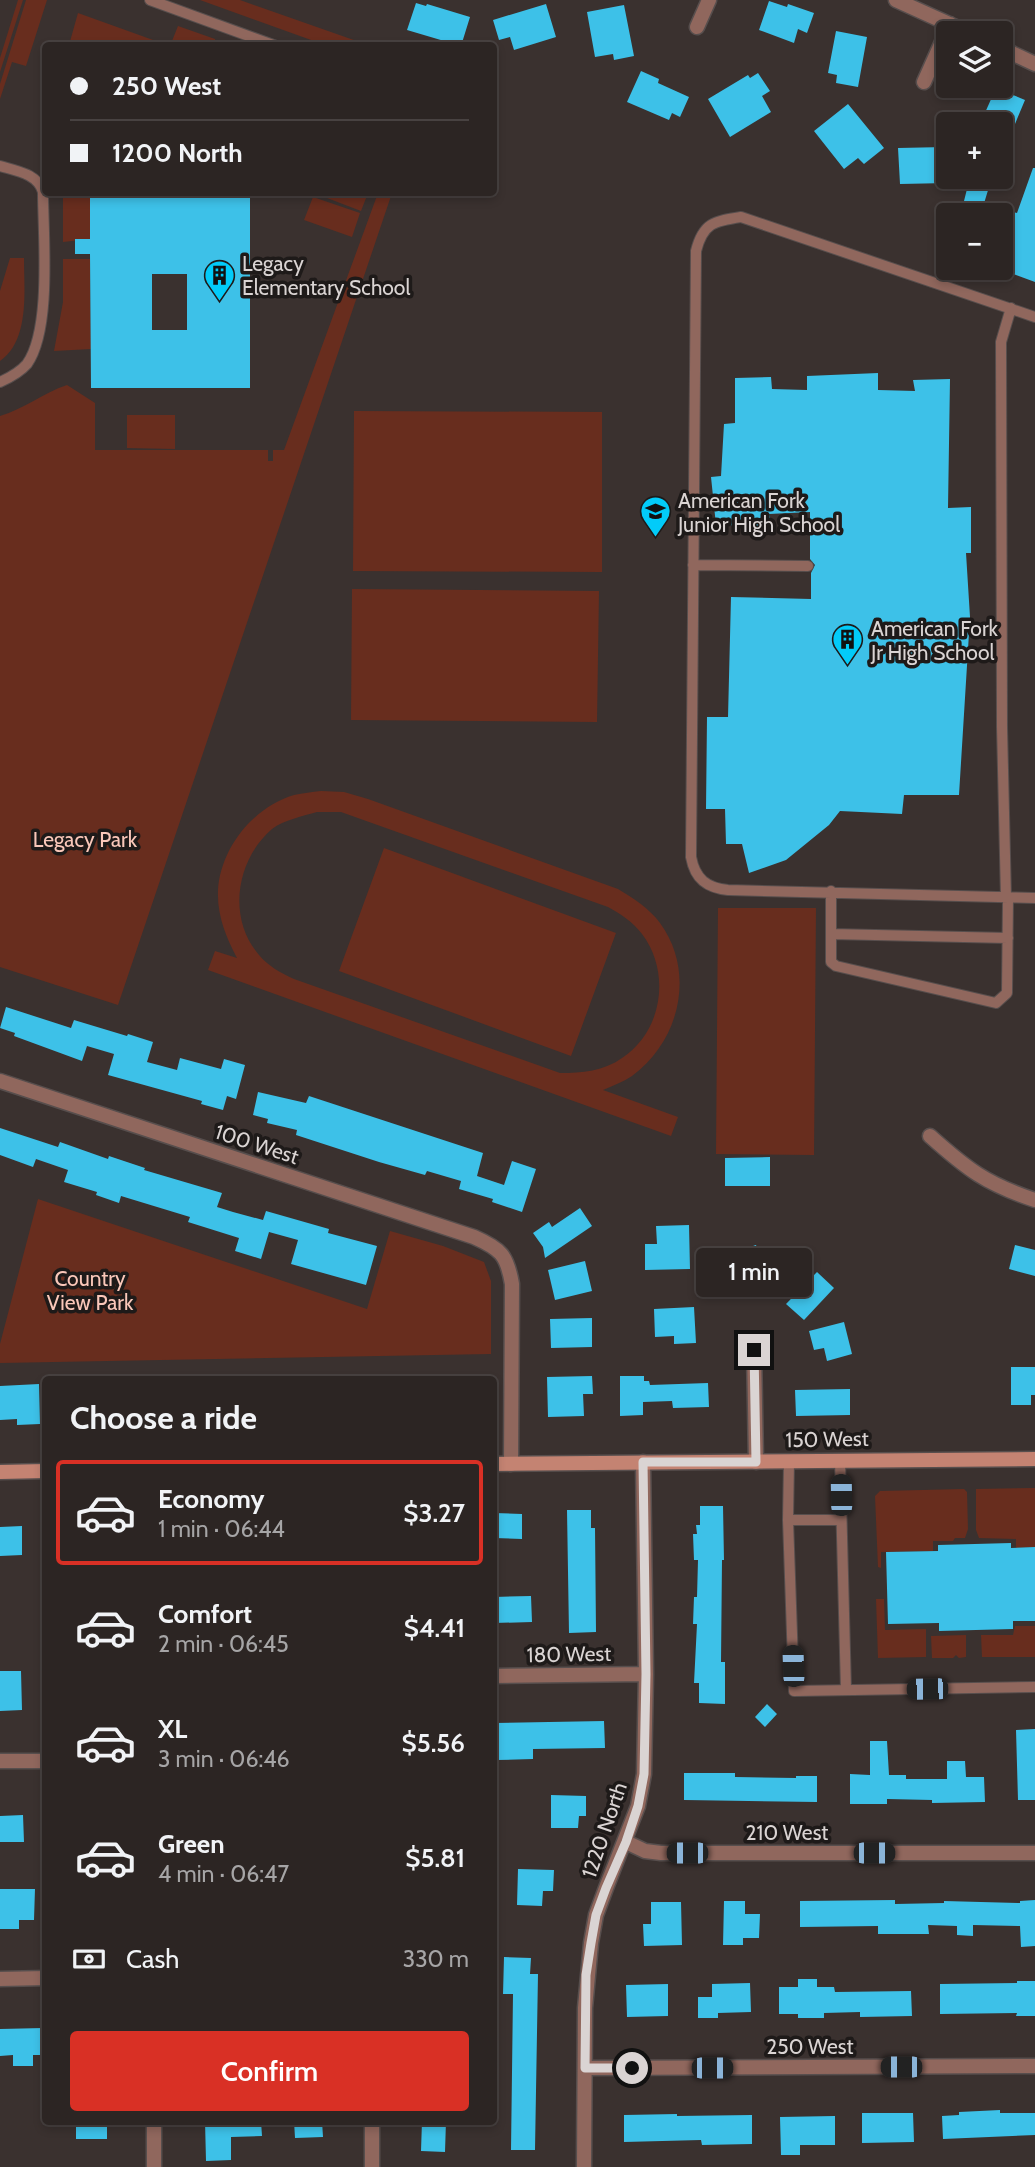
<!DOCTYPE html>
<meta charset="utf-8">
<style>
:root{--surface:#2c2523;--page:#342d2b;--text:#f1f3f6;--muted:#a6a5a6;--line:#484241;--accent:#d93025}
body{margin:0;font-family:Cabin,sans-serif;background:var(--page);color:var(--text);height:100vh;display:flex;flex-direction:column;font-size:26px;white-space:nowrap}
*{box-sizing:border-box;margin:0}
p{font-size:23px;color:var(--muted)}
.icon{flex:none;width:38px;height:38px;fill:none;stroke:currentColor;stroke-width:2;stroke-linecap:round;stroke-linejoin:round}
.map{position:relative;flex:1;overflow:hidden}
.drawer{position:absolute;left:42px;top:1376px;width:455px;height:749px;display:flex;flex-direction:column;background:var(--surface);border-radius:7px;box-shadow:0 4px 10px #0003,0 0 0 2px var(--line)}
.drawer>*{flex:none}
.guide{position:absolute;left:42px;top:42px;width:455px;height:154px;border-radius:7px;box-shadow:0 4px 10px #0003,0 0 0 2px var(--line);display:grid;align-content:center;height:154px;padding:0 28px;background:var(--surface)}
.fabs{position:absolute;left:936px;top:21px;display:grid;gap:14px}
.fabs a{display:grid;place-items:center;width:77px;height:77px;border-radius:7px;background:var(--surface);box-shadow:0 4px 10px #0003,0 0 0 2px var(--line);font-size:35px}
.end{position:absolute;width:32px;height:32px;margin:-16px;border:9px solid #dad4d3;background:#111;box-shadow:0 0 0 4px #111}
.from{border-radius:50%}
.bubble{position:absolute;height:49px;border-radius:7px;background:var(--surface);box-shadow:0 4px 10px #0003,0 0 0 2px var(--line);font-size:23px;font-weight:600;line-height:49px;text-align:center}
.car{position:absolute;width:21px;height:42px;margin:-21px -10px;border-radius:9px;box-shadow:0 0 5px 2px #0007;background:linear-gradient(#222 24%,#8ab4d8 0 40%,#222 0 76%,#8ab4d8 0 86%,#222 0)}
.guide b{display:flex;align-items:center;gap:24px;height:66px;font-size:26px}
.guide b+b{border-top:2px solid var(--line)}
.guide i{width:18px;height:18px;background:var(--text)}
ul{padding:0;list-style:none}
li{display:flex;align-items:center;gap:21px;height:105px;margin:0 14px 10px;padding:0 14px;border:4px solid transparent;border-radius:7px}
li div{flex:1}
li b{display:block;font-size:26px}
li em{font-style:normal;font-weight:600}
li.on{border-color:var(--accent)}
li>.icon{width:63px;height:63px;stroke-width:1.5}
h2{padding:0 28px;font-size:32px;line-height:84px}
.pay{display:flex;align-items:center;gap:18px;height:77px;padding:0 28px;font-size:26px}
.pay p{margin-inline-start:auto}
.button{display:flex;gap:14px;margin-top:auto;padding:14px 28px}
.button a{flex:1;height:80px;border-radius:7px;background:var(--accent);color:#fff;font-size:28px;font-weight:600;line-height:80px;text-align:center}
.map>svg:first-child{display:block}
</style>
<div class="map">
<svg width="1035" height="2167" viewBox="0 0 1035 2167">
<rect width="100%" height="100%" fill="#3a312f"/>
<path fill="#682d1e" fill-rule="evenodd" d="M 18,0 L 23,0 L 0,72 L 0,58 Z
M 26,0 L 47,0 L 26,66 L 12,62 L 0,99 L 0,84 Z
M 200,0 L 240,0 L 368,45 L 325,45 Z
M 78,13 L 167,45 L 69,45 Z
M 178,26 L 215,39 L 216,43 L 173,43 L 172,41 Z
M 63,193 L 90,193 L 90,239 L 63,242 Z
M 314,193 L 368,192 L 368,193 L 361,211 Z
M 378,193 L 392,193 L 118,1005 L 0,967 L 0,416 C 24,409 43,393 67,385 L 95,403 L 95,450 L 268,450 L 268,461 L 273,461 L 273,450 L 284,450 Z
M 313,197 L 360,213 L 352,237 L 304,220 Z
M 10,258 L 24,258 C 24,291 30,340 0,361 L 0,291 Z
M 63,259 L 90,259 L 91,349 L 54,351 L 63,302 Z
M 354,411 L 602,412 L 602,572 L 353,571 Z
M 127,415 L 175,415 L 175,449 L 127,448 Z
M 352,589 L 599,591 L 597,722 L 351,720 Z
M 321,791 L 344,792 L 368,799 L 618,889 C 633,898 649,908 660,923 C 696,972 680,1041 632,1076 C 623,1082 612,1086 603,1090 L 678,1117 L 671,1136 L 208,970 L 215,951 L 237,958 C 226,937 217,915 218,891 C 220,849 253,807 294,795 C 303,793 312,792 321,791 ZM 317,812 L 341,812 L 608,907 C 621,914 633,922 642,934 C 671,972 663,1031 622,1058 C 604,1071 582,1073 560,1073 L 294,979 C 281,973 268,966 259,955 C 227,918 236,860 272,829 C 284,820 303,816 317,812 Z
M 384,848 L 616,933 L 571,1056 L 339,971 Z
M 718,908 L 816,908 L 814,1155 L 716,1154 Z
M 38,1199 L 367,1309 L 390,1231 L 443,1246 L 484,1262 L 491,1281 L 491,1354 L 0,1363 L 0,1344 Z
M 1035,1488 L 1035,1547 L 1016,1548 L 1016,1539 L 979,1538 L 976,1530 L 976,1489 Z
M 964,1489 L 967,1492 L 968,1529 L 965,1538 L 955,1538 L 953,1541 L 933,1541 L 933,1551 L 881,1552 L 881,1568 L 878,1567 L 875,1496 L 880,1491 Z
M 876,1599 L 884,1599 L 885,1630 L 926,1629 L 926,1657 L 878,1658 Z
M 1015,1626 L 1035,1626 L 1035,1657 L 982,1657 L 981,1635 L 1013,1635 Z
M 966,1635 L 966,1657 L 959,1658 L 956,1655 L 953,1658 L 932,1658 L 931,1636 Z"/>
<path fill="#3dc1e8" fill-rule="evenodd" d="M 769,1 L 787,7 L 788,4 L 814,13 L 807,33 L 798,29 L 794,43 L 759,30 Z
M 416,3 L 426,6 L 427,4 L 470,17 L 461,46 L 407,30 Z
M 546,4 L 556,37 L 514,50 L 510,37 L 499,40 L 493,20 Z
M 624,5 L 634,56 L 614,60 L 613,54 L 595,57 L 587,12 Z
M 836,31 L 867,37 L 858,87 L 836,83 L 837,75 L 828,73 Z
M 641,71 L 659,79 L 658,83 L 689,97 L 680,117 L 672,113 L 669,120 L 627,102 Z
M 758,73 L 770,91 L 762,96 L 771,112 L 730,137 L 708,99 L 748,75 L 750,78 Z
M 996,88 L 1025,100 L 1015,124 L 980,124 Z
M 848,104 L 884,148 L 864,164 L 858,158 L 844,169 L 814,131 Z
M 945,147 L 945,152 L 948,151 L 948,183 L 900,184 L 898,148 Z
M 1033,168 L 1035,168 L 1035,282 L 1000,269 L 1012,236 L 1005,234 L 1013,212 L 1017,213 Z
M 969,181 L 989,187 L 982,210 L 963,205 Z
M 90,192 L 250,192 L 250,388 L 91,388 L 90,254 L 75,254 L 75,239 L 90,239 ZM 152,274 L 187,274 L 187,330 L 152,330 Z
M 878,373 L 878,390 L 915,391 L 913,380 L 950,379 L 948,508 L 971,507 L 971,553 L 966,553 L 970,617 L 959,795 L 904,795 L 902,814 L 840,811 L 829,825 L 786,860 L 749,873 L 742,844 L 726,844 L 725,809 L 706,809 L 707,717 L 728,717 L 731,597 L 811,599 L 811,573 L 815,565 L 810,559 L 810,512 L 769,514 L 771,526 L 716,525 L 711,477 L 721,476 L 724,424 L 735,423 L 735,378 L 771,377 L 772,389 L 807,390 L 807,376 Z
M 6,1007 L 71,1028 L 74,1020 L 127,1036 L 128,1034 L 153,1042 L 147,1062 L 177,1070 L 180,1058 L 221,1069 L 224,1059 L 245,1065 L 236,1099 L 227,1096 L 223,1110 L 201,1104 L 202,1101 L 108,1075 L 114,1054 L 87,1046 L 82,1061 L 14,1036 L 15,1033 L 0,1028 Z
M 258,1092 L 306,1103 L 309,1096 L 483,1153 L 477,1176 L 504,1185 L 512,1161 L 536,1169 L 522,1212 L 492,1202 L 493,1199 L 459,1189 L 461,1181 L 427,1171 L 425,1175 L 379,1162 L 296,1135 L 297,1130 L 267,1123 L 268,1119 L 253,1115 Z
M 0,1128 L 58,1147 L 60,1142 L 108,1159 L 109,1156 L 145,1168 L 144,1170 L 222,1193 L 217,1207 L 233,1212 L 263,1220 L 266,1211 L 329,1229 L 328,1233 L 377,1246 L 366,1285 L 291,1264 L 298,1240 L 269,1232 L 261,1259 L 235,1251 L 239,1238 L 188,1222 L 190,1217 L 121,1196 L 119,1203 L 96,1195 L 97,1192 L 64,1182 L 68,1170 L 36,1159 L 33,1167 L 0,1155 Z
M 770,1157 L 770,1186 L 725,1186 L 725,1158 Z
M 580,1208 L 592,1226 L 545,1258 L 543,1247 L 533,1233 L 549,1222 L 552,1227 Z
M 689,1225 L 690,1269 L 645,1270 L 645,1244 L 657,1244 L 656,1226 Z
M 756,1245 L 769,1284 L 735,1296 L 728,1275 L 735,1273 L 729,1254 Z
M 1015,1245 L 1035,1250 L 1035,1276 L 1009,1269 Z
M 585,1261 L 592,1291 L 555,1300 L 548,1270 Z
M 817,1272 L 834,1288 L 804,1320 L 786,1304 Z
M 694,1307 L 696,1343 L 674,1344 L 674,1336 L 655,1337 L 654,1309 Z
M 592,1318 L 592,1347 L 551,1348 L 550,1319 Z
M 844,1322 L 852,1354 L 827,1361 L 824,1348 L 814,1350 L 809,1331 Z
M 1011,1367 L 1035,1367 L 1035,1395 L 1031,1395 L 1031,1405 L 1011,1405 Z
M 592,1376 L 593,1394 L 583,1394 L 584,1416 L 548,1417 L 547,1377 Z
M 620,1376 L 644,1376 L 644,1381 L 649,1381 L 650,1385 L 708,1383 L 709,1407 L 673,1408 L 672,1401 L 643,1402 L 643,1415 L 620,1416 Z
M 39,1384 L 40,1424 L 17,1425 L 17,1419 L 0,1420 L 0,1386 Z
M 850,1389 L 850,1415 L 796,1416 L 795,1390 Z
M 700,1506 L 723,1506 L 724,1560 L 722,1560 L 721,1662 L 725,1662 L 725,1704 L 699,1703 L 699,1683 L 694,1683 L 697,1624 L 693,1624 L 694,1597 L 697,1597 L 698,1560 L 694,1560 L 693,1534 L 697,1534 L 696,1525 L 700,1525 Z
M 567,1510 L 591,1510 L 591,1528 L 595,1528 L 596,1632 L 569,1633 Z
M 494,1513 L 522,1514 L 522,1539 L 494,1538 Z
M 22,1526 L 22,1555 L 0,1556 L 0,1527 Z
M 1011,1543 L 1011,1548 L 1035,1547 L 1035,1621 L 1013,1621 L 1013,1629 L 939,1631 L 939,1623 L 888,1624 L 886,1552 L 938,1551 L 938,1545 Z
M 531,1596 L 532,1622 L 494,1623 L 494,1597 Z
M 0,1671 L 21,1671 L 22,1710 L 0,1711 Z
M 767,1704 L 777,1714 L 765,1727 L 755,1717 Z
M 604,1721 L 605,1748 L 533,1749 L 533,1759 L 497,1760 L 496,1746 L 494,1746 L 494,1723 Z
M 1035,1729 L 1035,1800 L 1018,1800 L 1016,1730 Z
M 870,1741 L 887,1741 L 889,1775 L 906,1775 L 906,1779 L 947,1779 L 947,1761 L 965,1761 L 966,1777 L 984,1777 L 985,1802 L 932,1803 L 932,1800 L 887,1799 L 887,1804 L 850,1804 L 850,1774 L 870,1775 Z
M 684,1773 L 735,1773 L 735,1777 L 796,1778 L 796,1776 L 817,1776 L 817,1802 L 684,1800 Z
M 551,1795 L 586,1796 L 586,1816 L 579,1816 L 578,1828 L 551,1828 Z
M 23,1815 L 24,1842 L 0,1842 L 0,1816 Z
M 518,1869 L 554,1870 L 553,1891 L 543,1891 L 542,1906 L 517,1905 Z
M 0,1889 L 35,1889 L 34,1920 L 19,1920 L 19,1929 L 0,1929 Z
M 895,1900 L 895,1904 L 944,1903 L 944,1901 L 1020,1903 L 1020,1901 L 1035,1900 L 1035,1946 L 1021,1947 L 1020,1926 L 973,1925 L 973,1936 L 957,1935 L 957,1926 L 928,1925 L 929,1934 L 878,1934 L 878,1926 L 800,1927 L 800,1901 Z
M 724,1901 L 745,1901 L 745,1914 L 760,1914 L 759,1938 L 743,1938 L 743,1945 L 723,1945 Z
M 651,1902 L 681,1902 L 682,1945 L 644,1946 L 643,1924 L 651,1924 Z
M 504,1957 L 531,1958 L 530,1974 L 538,1974 L 535,2150 L 511,2150 L 513,1994 L 503,1994 Z
M 798,1979 L 817,1979 L 817,1987 L 834,1987 L 835,1992 L 911,1991 L 912,2016 L 860,2017 L 860,2012 L 824,2013 L 824,2018 L 798,2018 L 798,2014 L 779,2014 L 779,1987 L 798,1987 Z
M 1017,1981 L 1035,1981 L 1035,2016 L 1016,2016 L 1017,2013 L 940,2014 L 940,1984 L 1017,1983 Z
M 750,1983 L 751,2012 L 718,2013 L 718,2018 L 698,2018 L 698,1997 L 712,1997 L 712,1984 Z
M 668,1984 L 668,2016 L 627,2017 L 626,1985 Z
M 43,2028 L 44,2055 L 33,2055 L 33,2066 L 13,2066 L 13,2055 L 0,2056 L 0,2029 Z
M 1000,2110 L 1000,2113 L 1035,2113 L 1035,2135 L 943,2139 L 942,2116 L 959,2115 L 959,2112 Z
M 862,2113 L 913,2113 L 914,2142 L 862,2143 Z
M 677,2114 L 677,2116 L 752,2115 L 752,2144 L 702,2145 L 701,2140 L 624,2142 L 624,2115 Z
M 835,2116 L 835,2145 L 800,2145 L 800,2155 L 781,2155 L 780,2117 Z
M 76,2121 L 107,2121 L 107,2139 L 76,2139 Z
M 205,2121 L 261,2121 L 262,2136 L 231,2137 L 231,2160 L 206,2161 Z
M 294,2121 L 322,2121 L 323,2137 L 295,2138 Z
M 422,2121 L 446,2121 L 445,2152 L 421,2151 Z"/>
<g fill="none" stroke-linecap="round" stroke-linejoin="round">
<defs>
<path id="lane" d="M 150,0 L 276,46
M 0,166 C 17,171 38,174 43,192 C 43,235 52,329 27,364 C 20,372 9,378 0,382
M 1035,317 L 741,217 C 714,221 703,223 696,251 L 691,857 C 695,879 707,888 728,890 L 1035,898
M 693,565 L 808,566
M 831,891 L 831,962 L 836,966 L 996,1003 L 1007,993 L 1008,898
M 1006,898 L 1002,727 L 1001,342 L 1011,308
M 831,934 L 1008,938
M 840,1460 L 846,1690
M 788,1520 L 789,1461
M 841,1520 L 788,1520 L 794,1691 L 1035,1687"/>
<path id="street" d="M 896,0 L 969,33
M 697,27 L 709,0
M 1001,48 L 1035,64
M 924,82 L 950,24
M 0,1081 L 474,1237 C 501,1249 507,1255 512,1284 L 511,1464
M 930,1136 C 967,1169 986,1184 1035,1200
M 754,1350 L 756,1462
M 494,1676 L 646,1674
M 0,1761 L 46,1761
M 626,1842 L 645,1851 L 661,1853 L 1035,1853
M 0,1979 L 46,1978
M 585,2068 L 1035,2066
M 154,2167 L 154,2121
M 372,2167 L 372,2121
M 584,2167 L 585,2008 L 591,1943 L 596,1915 L 606,1888 L 638,1806 L 644,1774 L 646,1674 L 643,1462"/>
<path id="secondary" d="M 494,1464 L 1035,1459
M 0,1472 L 46,1471"/>
</defs>
<use href="#lane" stroke="#574e4d" stroke-width="12"/>
<use href="#street" stroke="#574e4d" stroke-width="17"/>
<use href="#secondary" stroke="#574e4d" stroke-width="17"/>
<use href="#lane" stroke="#90675d" stroke-width="10"/>
<use href="#street" stroke="#90675d" stroke-width="14"/>
<use href="#secondary" stroke="#c48372" stroke-width="14"/>
</g>
<g fill="none" stroke-linecap="round" stroke-linejoin="round">
<path stroke="#dad4d3" stroke-width="9" d="M 632,2068 L 585,2068 L 586,1975 L 591,1943 L 596,1915 L 606,1888 L 626,1842 L 638,1806 L 644,1774 L 646,1674 L 643,1462 L 756,1462 L 754,1350"/>
</g>
<defs>
<symbol id="building-pin" viewBox="-11 -11 22 30"><path d="M0 17L-7.5 6A9.5 9.5 0 1 1 7.5 6Z" fill="#02cbf9" stroke="#1e1a19"/><path d="M-4-6H4V6H1V3H-1V6H-4ZM-2.5-4.3h1.7v1.8h-1.7ZM.8-4.3h1.7v1.8H.8ZM-2.5-1h1.7V.8h-1.7ZM.8-1h1.7V.8H.8Z" fill="#111"/></symbol>
<symbol id="school-pin" viewBox="-11 -11 22 30"><path d="M0 17L-7.5 6A9.5 9.5 0 1 1 7.5 6Z" fill="#02cbf9" stroke="#1e1a19"/><path d="M0-5L7-2L0 1L-7-2ZM-4 1L0 2.5L4 1V4Q0 6-4 4Z" fill="#111"/></symbol>
</defs>
<g fill-rule="evenodd">
<use href="#building-pin" x="202" y="258" width="35" height="47"/>
<use href="#school-pin" x="638" y="494" width="35" height="47"/>
<use href="#building-pin" x="830" y="622" width="35" height="47"/>
</g>
<g text-anchor="middle" dominant-baseline="central" stroke-width="7" stroke-linejoin="round" paint-order="stroke">
<g font-size="21" fill="#dad4d3" stroke="#1e1a19" text-anchor="start">
<text x="242" y="263">Legacy<tspan x="242" dy="24">Elementary School</tspan></text>
<text x="678" y="500">American Fork<tspan x="678" dy="24">Junior High School</tspan></text>
<text x="871" y="628">American Fork<tspan x="871" dy="24">Jr High School</tspan></text>
</g>
<g font-size="21" fill="#fac7b9" stroke="#1e1a19">
<text x="85" y="839">Legacy Park</text>
<text x="90" y="1278">Country<tspan x="90" dy="24">View Park</tspan></text>
</g>
<g font-size="21" fill="#dad4d3" stroke="#1e1a19">
<text transform="translate(257 1144) rotate(18)">100 West</text>
<text transform="translate(827 1439) rotate(-1)">150 West</text>
<text transform="translate(569 1654) rotate(-1)">180 West</text>
<text transform="translate(604 1830) rotate(-71)">1220 North</text>
<text x="787" y="1832">210 West</text>
<text x="810" y="2046">250 West</text>
</g>
</g>
</svg>
<div class="fabs">
<a><svg class="icon" aria-label="layers" viewBox="0 0 24 24"><path d="M12 4l9 5-9 5-9-5zM3 14l9 5 9-5"/></svg></a>
<a>+</a>
<a>−</a>
</div>
<i class="end from" style="left:632px;top:2068px"></i>
<i class="end" style="left:754px;top:1350px"></i>
<div class="bubble" style="left:696px;top:1248px;width:116px">1 min</div>
<i class="car" style="left:841px;top:1495px;rotate:359deg"></i>
<i class="car" style="left:793px;top:1666px;rotate:358deg"></i>
<i class="car" style="left:927px;top:1689px;rotate:269deg"></i>
<i class="car" style="left:687px;top:1853px;rotate:270deg"></i>
<i class="car" style="left:874px;top:1853px;rotate:90deg"></i>
<i class="car" style="left:901px;top:2067px;rotate:270deg"></i>
<i class="car" style="left:712px;top:2068px;rotate:90deg"></i>
<div class="guide">
<b><i class="from"></i>250 West</b>
<b><i></i>1200 North</b>
</div>
<section class="drawer">
<h2>Choose a ride</h2>
<ul>
<li class="on"><svg class="icon" aria-label="car" viewBox="0 0 24 24"><path d="M5 17H2v-5l4-1 3-4h7l3 4 3 1v5h-3M9 17h6M6 11h13"/><circle cx="7" cy="17" r="2"/><circle cx="17" cy="17" r="2"/></svg><div><b>Economy</b><p>1 min · 06:44</p></div><em>$3.27</em></li>
<li><svg class="icon" aria-label="car" viewBox="0 0 24 24"><path d="M5 17H2v-5l4-1 3-4h7l3 4 3 1v5h-3M9 17h6M6 11h13"/><circle cx="7" cy="17" r="2"/><circle cx="17" cy="17" r="2"/></svg><div><b>Comfort</b><p>2 min · 06:45</p></div><em>$4.41</em></li>
<li><svg class="icon" aria-label="car" viewBox="0 0 24 24"><path d="M5 17H2v-5l4-1 3-4h7l3 4 3 1v5h-3M9 17h6M6 11h13"/><circle cx="7" cy="17" r="2"/><circle cx="17" cy="17" r="2"/></svg><div><b>XL</b><p>3 min · 06:46</p></div><em>$5.56</em></li>
<li><svg class="icon" aria-label="car" viewBox="0 0 24 24"><path d="M5 17H2v-5l4-1 3-4h7l3 4 3 1v5h-3M9 17h6M6 11h13"/><circle cx="7" cy="17" r="2"/><circle cx="17" cy="17" r="2"/></svg><div><b>Green</b><p>4 min · 06:47</p></div><em>$5.81</em></li>
</ul>
<div class="pay"><svg class="icon" aria-label="cash" viewBox="0 0 24 24"><path d="M3 7h18v10H3z"/><circle cx="12" cy="12" r="2"/></svg>Cash<p>330 m</p></div>
<div class="button"><a>Confirm</a></div>
</section>
</div>
